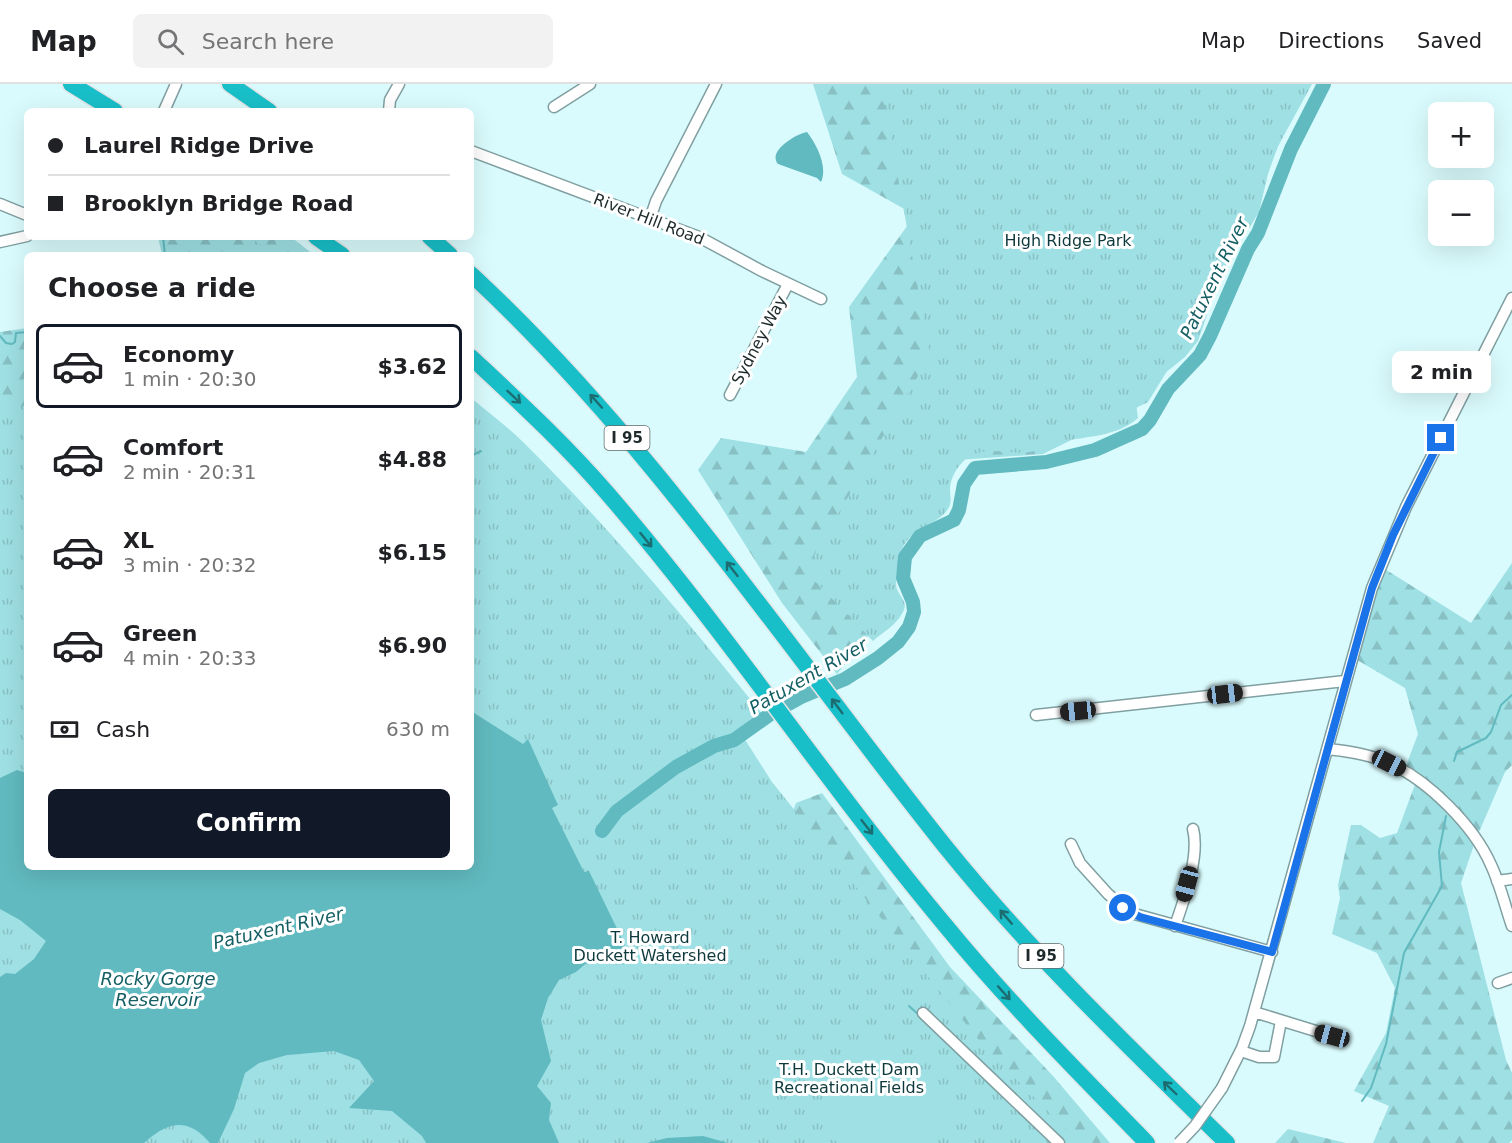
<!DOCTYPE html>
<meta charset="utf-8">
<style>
:root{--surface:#fff;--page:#f2f2f2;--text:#202124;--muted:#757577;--line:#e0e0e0;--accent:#111827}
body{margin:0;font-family:"DejaVu Sans",sans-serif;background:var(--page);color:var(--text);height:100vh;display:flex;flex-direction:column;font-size:22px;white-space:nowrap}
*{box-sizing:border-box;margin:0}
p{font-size:20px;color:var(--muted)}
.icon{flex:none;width:33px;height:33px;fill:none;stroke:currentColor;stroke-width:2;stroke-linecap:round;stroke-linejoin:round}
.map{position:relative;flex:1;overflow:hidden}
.panel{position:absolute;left:24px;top:168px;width:450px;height:618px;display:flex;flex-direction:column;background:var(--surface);border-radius:9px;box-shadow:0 6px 24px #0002}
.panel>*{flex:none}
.guide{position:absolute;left:24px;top:24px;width:450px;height:132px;border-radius:9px;box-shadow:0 6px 24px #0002;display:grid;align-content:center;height:132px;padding:0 24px;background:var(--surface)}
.buttons{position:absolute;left:1428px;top:18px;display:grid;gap:12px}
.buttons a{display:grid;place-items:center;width:66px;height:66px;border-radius:9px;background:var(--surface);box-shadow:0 6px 24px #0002;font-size:30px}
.end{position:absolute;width:27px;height:27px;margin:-14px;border:8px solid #1a73e8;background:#fff;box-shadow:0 0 0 3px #fff}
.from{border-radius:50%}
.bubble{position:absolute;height:42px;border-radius:9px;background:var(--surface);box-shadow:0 6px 24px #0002;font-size:20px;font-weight:800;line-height:42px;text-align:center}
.car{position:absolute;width:18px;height:36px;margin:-18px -9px;border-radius:8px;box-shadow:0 0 4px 2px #0007;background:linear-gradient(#222 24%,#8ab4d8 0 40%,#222 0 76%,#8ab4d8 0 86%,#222 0)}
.guide b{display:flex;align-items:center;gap:21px;height:57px;font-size:22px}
.guide b+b{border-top:2px solid var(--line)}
.guide i{width:15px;height:15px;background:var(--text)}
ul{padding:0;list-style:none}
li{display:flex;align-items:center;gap:18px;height:84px;margin:0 12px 9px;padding:0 12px;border:3px solid transparent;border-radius:9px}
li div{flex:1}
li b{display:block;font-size:22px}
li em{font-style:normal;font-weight:800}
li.on{border-color:var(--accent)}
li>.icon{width:54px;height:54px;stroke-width:1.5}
h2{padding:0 24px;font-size:27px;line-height:72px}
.pay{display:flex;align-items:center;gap:15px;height:66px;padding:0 24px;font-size:22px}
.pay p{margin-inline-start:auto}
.action{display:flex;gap:12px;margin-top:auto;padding:12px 24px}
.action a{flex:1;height:69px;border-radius:9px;background:var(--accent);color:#fff;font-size:24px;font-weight:800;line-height:69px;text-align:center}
header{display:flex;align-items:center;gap:36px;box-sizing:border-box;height:84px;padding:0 30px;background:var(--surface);border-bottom:2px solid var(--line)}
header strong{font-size:28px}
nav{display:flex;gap:33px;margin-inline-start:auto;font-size:21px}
.search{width:420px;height:54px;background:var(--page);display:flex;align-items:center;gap:15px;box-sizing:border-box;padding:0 21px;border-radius:9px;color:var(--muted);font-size:22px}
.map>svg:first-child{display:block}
</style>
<header>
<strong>Map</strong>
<div class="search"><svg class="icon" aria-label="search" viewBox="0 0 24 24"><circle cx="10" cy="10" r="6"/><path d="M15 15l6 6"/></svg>Search here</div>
<nav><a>Map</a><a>Directions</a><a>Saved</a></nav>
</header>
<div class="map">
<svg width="1512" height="1059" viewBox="0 0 1512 1059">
<defs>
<pattern id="forest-firs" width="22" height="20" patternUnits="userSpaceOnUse" patternTransform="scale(1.5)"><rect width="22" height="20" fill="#9ee0e4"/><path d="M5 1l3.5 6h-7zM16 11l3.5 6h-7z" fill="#88c0c4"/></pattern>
<pattern id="park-tufts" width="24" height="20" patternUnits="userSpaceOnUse" patternTransform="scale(1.5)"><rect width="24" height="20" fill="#9ee0e4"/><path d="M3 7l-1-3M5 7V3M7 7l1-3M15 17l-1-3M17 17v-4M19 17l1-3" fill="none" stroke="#88c0c4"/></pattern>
</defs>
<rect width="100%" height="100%" fill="#dafbfd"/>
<path fill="url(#forest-firs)" d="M 813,0 L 1303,0 L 1251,130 L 1183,261 L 1148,318 L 1043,370 L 957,376 L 901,450 L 884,486 L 893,522 L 837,590 L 782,519 L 698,386 L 721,354 L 806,368 L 857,293 L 849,223 L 915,131 L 842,90 Z
M 158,153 L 291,153 L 314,171 L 162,171 Z
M 27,244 L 27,494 L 0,694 L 0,248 Z
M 1512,479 L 1512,681 L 1505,688 L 1476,755 L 1461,799 L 1506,976 L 1512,989 L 1512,1056 L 1509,1059 L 1373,1059 L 1389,1022 L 1354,1007 L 1386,949 L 1395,904 L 1377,869 L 1332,850 L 1340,814 L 1338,801 L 1351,741 L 1361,741 L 1380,754 L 1397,749 L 1417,695 L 1404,687 L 1418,650 L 1405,604 L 1352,573 L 1380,482 L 1471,539 Z
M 822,709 L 950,883 L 1053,992 L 1110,1059 L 1072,1059 L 699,756 L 788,741 L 796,719 Z
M 1288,1045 L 1346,1059 L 1275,1059 Z"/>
<path fill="url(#park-tufts)" d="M 881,0 L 1312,0 L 1277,64 L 1268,90 L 1259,128 L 1250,143 L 1241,149 L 1235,160 L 1216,205 L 1198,257 L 1185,273 L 1139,310 L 1136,319 L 1138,334 C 1117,353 1086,352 1060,358 C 1050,361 1040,366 1030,368 C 1009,371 986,361 967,374 C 958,381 950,394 950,405 C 950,412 952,416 949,423 C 939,442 912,442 902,465 C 899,472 894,498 897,505 C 902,517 910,519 900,533 C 893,543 882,549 873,557 L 805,487 L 930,271 Z
M 255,157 L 275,171 L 248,171 Z
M 471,314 C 488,328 507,342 523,358 C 611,445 690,540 767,636 L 744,654 L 772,698 L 986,965 L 1080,1059 L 0,1059 L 0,322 L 27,322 L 27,783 L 471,783 Z"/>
<path fill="#9ee0e4" d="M 877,953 L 961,1022 L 933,1059 L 838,1059 L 825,1047 L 837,994 Z"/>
<path fill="#61babf" d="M 807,48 C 817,61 828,83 821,98 L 817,94 L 778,80 C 767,67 796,50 807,48 Z
M 471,627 L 523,660 L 528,655 L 558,721 L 552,724 L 584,788 L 589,787 L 625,861 L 613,872 L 590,876 L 576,888 L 559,896 L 548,914 L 541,936 L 551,977 L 537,1002 L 551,1019 L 549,1036 L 559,1059 L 426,1059 L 422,1052 L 392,1027 L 349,1024 L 374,997 L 359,976 L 334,967 L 287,971 L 259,979 L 245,989 L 234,1025 L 218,1059 L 210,1059 C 188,1033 168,1037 144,1059 L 0,1059 L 0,893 L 6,889 L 15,890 L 34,875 L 46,857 L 20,836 L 0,825 L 0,694 L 17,686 L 27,689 L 27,783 L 471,783 Z
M 703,1052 L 728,1059 L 647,1059 L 667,1054 Z"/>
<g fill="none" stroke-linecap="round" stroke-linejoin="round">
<path stroke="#61babf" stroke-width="2" d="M 163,153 L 165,171
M 0,252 L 6,259 L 12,260 L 15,258 L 16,249 L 27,248
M 471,372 L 481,367
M 1454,677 L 1457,668 L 1486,654 L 1491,648 L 1501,621 L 1512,611
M 909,922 L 920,932
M 943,955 L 997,1007
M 1362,1017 L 1371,1004 L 1386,960 L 1404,869 L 1442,802 L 1439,768 L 1446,732"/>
<path stroke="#61babf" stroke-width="14" d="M 602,747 L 617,727 L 676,683 L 714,662 L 734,656 L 772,629 L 801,613 L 845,595 L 878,574 L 898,558 L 909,543 L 914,528 L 913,518 L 903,494 L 905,473 L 920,452 L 954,436 L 959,426 L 964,400 L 975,384 L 1046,378 L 1095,366 L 1142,345 L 1150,336 L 1168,305 L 1200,271 L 1210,252 L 1248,165 L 1258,149 L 1291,65 L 1324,0"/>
<defs>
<path id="minor" d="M 554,23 L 590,0
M 164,27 L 176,0
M 389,27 L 390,16 L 399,0
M 471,67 L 699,153 L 762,187 L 821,215
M 0,120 L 27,131
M 650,135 L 656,117 L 716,0
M 0,158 L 27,152
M 730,311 L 788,200
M 1036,631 L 1345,597
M 1327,665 C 1348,667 1369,670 1389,679 C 1428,696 1474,742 1491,781 C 1500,800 1505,822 1512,842
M 1071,760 L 1080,779 L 1108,810 L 1131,829 L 1272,868
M 1497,797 L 1512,795
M 1175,842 C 1184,816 1200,772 1193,745
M 1498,899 L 1512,894
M 1254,928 L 1332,952
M 923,929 L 1059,1059
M 1241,967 L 1259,973 L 1274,973 L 1281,937
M 1222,1004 L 1242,964 L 1250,942 L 1372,504 L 1406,423 L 1512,214"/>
<path id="highway" d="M 71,0 L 115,27
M 230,0 L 269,27
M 316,153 L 342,171
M 430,153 L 450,171
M 471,190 C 653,359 790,568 944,761 C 1030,868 1129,963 1227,1059
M 471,273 C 518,317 566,361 608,410 C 727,548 828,701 945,841 C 1008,918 1078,988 1147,1059"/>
</defs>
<use href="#minor" stroke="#809fa1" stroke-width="13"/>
<use href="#highway" stroke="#e4e5e6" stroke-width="19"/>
<use href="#minor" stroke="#fff" stroke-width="10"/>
<use href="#highway" stroke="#19bfc8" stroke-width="16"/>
<defs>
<path id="minor-bridge" d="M 1179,1059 L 1195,1042 L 1222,1004"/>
</defs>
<use href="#minor-bridge" stroke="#809fa1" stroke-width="13" stroke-linecap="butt"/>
<use href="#minor-bridge" stroke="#fff" stroke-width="10"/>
</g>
<defs><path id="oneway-shaft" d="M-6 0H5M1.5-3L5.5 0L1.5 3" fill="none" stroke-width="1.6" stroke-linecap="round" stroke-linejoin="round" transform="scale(1.5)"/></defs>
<g stroke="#1c6d72">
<use href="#oneway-shaft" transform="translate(514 313) rotate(43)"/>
<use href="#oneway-shaft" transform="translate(596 317) rotate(-132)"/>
<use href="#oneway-shaft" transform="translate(646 456) rotate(51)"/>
<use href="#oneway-shaft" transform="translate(732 485) rotate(-128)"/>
<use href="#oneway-shaft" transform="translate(837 622) rotate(-127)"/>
<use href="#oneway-shaft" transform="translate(867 743) rotate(52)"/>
<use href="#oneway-shaft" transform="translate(1006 833) rotate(-131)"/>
<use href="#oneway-shaft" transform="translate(1004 909) rotate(48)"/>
<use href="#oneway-shaft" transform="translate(1170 1004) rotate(-136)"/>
</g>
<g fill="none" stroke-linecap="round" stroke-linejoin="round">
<path stroke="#1a73e8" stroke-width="8" d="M 1123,824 L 1140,833 L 1272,868 L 1372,504 L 1393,451 L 1441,354"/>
</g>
<g text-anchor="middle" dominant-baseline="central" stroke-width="6" stroke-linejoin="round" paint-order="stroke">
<g fill="#fff" stroke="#626a6b" stroke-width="1.5">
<rect x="604.5" y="342" width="45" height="24" rx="4.5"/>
<rect x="1018.5" y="860" width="45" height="24" rx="4.5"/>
</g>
<g font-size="15" font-weight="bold" fill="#1e2a2b">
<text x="627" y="354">I 95</text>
<text x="1041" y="872">I 95</text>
</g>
<g font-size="16" fill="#1e2a2b" stroke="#fff">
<text transform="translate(649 135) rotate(21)">River Hill Road</text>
<text transform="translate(759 256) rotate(-62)">Sydney Way</text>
</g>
<g font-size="16" fill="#0e393c" stroke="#fff">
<text x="1068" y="156">High Ridge Park</text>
<text x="650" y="853">T. Howard<tspan x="650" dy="18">Duckett Watershed</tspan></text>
<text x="849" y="985">T.H. Duckett Dam<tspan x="849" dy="18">Recreational Fields</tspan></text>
</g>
<g font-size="18" font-style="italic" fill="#135f63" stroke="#fff">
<text transform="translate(1214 194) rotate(-64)">Patuxent River</text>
<text transform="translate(808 592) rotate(-30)">Patuxent River</text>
<text transform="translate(278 844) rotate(-13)">Patuxent River</text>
<text x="158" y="894">Rocky Gorge<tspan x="158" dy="21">Reservoir</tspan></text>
</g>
</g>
</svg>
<div class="buttons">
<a>+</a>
<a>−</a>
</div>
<i class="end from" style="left:1123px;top:824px"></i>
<i class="end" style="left:1441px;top:354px"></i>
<div class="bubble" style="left:1392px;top:267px;width:99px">2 min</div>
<i class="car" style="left:1225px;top:610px;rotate:83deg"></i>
<i class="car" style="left:1078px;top:627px;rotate:264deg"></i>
<i class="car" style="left:1389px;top:679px;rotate:117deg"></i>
<i class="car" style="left:1187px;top:800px;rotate:195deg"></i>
<i class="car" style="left:1332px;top:952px;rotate:285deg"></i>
<div class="guide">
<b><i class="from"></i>Laurel Ridge Drive</b>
<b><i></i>Brooklyn Bridge Road</b>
</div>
<section class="panel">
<h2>Choose a ride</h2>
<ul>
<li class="on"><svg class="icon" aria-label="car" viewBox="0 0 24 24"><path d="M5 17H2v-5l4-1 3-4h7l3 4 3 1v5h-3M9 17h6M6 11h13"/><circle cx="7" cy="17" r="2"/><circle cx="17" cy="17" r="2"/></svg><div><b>Economy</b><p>1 min · 20:30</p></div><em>$3.62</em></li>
<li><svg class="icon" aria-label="car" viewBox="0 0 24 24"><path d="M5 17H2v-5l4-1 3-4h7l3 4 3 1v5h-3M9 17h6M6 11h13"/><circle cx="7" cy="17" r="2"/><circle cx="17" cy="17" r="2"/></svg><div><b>Comfort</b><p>2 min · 20:31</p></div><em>$4.88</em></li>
<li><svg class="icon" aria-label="car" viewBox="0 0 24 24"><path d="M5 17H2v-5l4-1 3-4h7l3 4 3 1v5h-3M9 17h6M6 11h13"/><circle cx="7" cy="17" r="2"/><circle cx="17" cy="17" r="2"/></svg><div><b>XL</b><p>3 min · 20:32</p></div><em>$6.15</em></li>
<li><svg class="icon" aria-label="car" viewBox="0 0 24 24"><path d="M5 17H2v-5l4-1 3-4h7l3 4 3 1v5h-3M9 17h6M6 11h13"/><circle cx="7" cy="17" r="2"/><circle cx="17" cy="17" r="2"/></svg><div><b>Green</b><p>4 min · 20:33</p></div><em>$6.90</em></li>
</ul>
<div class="pay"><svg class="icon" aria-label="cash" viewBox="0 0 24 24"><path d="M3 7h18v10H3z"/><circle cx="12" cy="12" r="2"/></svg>Cash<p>630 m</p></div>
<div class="action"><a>Confirm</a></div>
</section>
</div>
